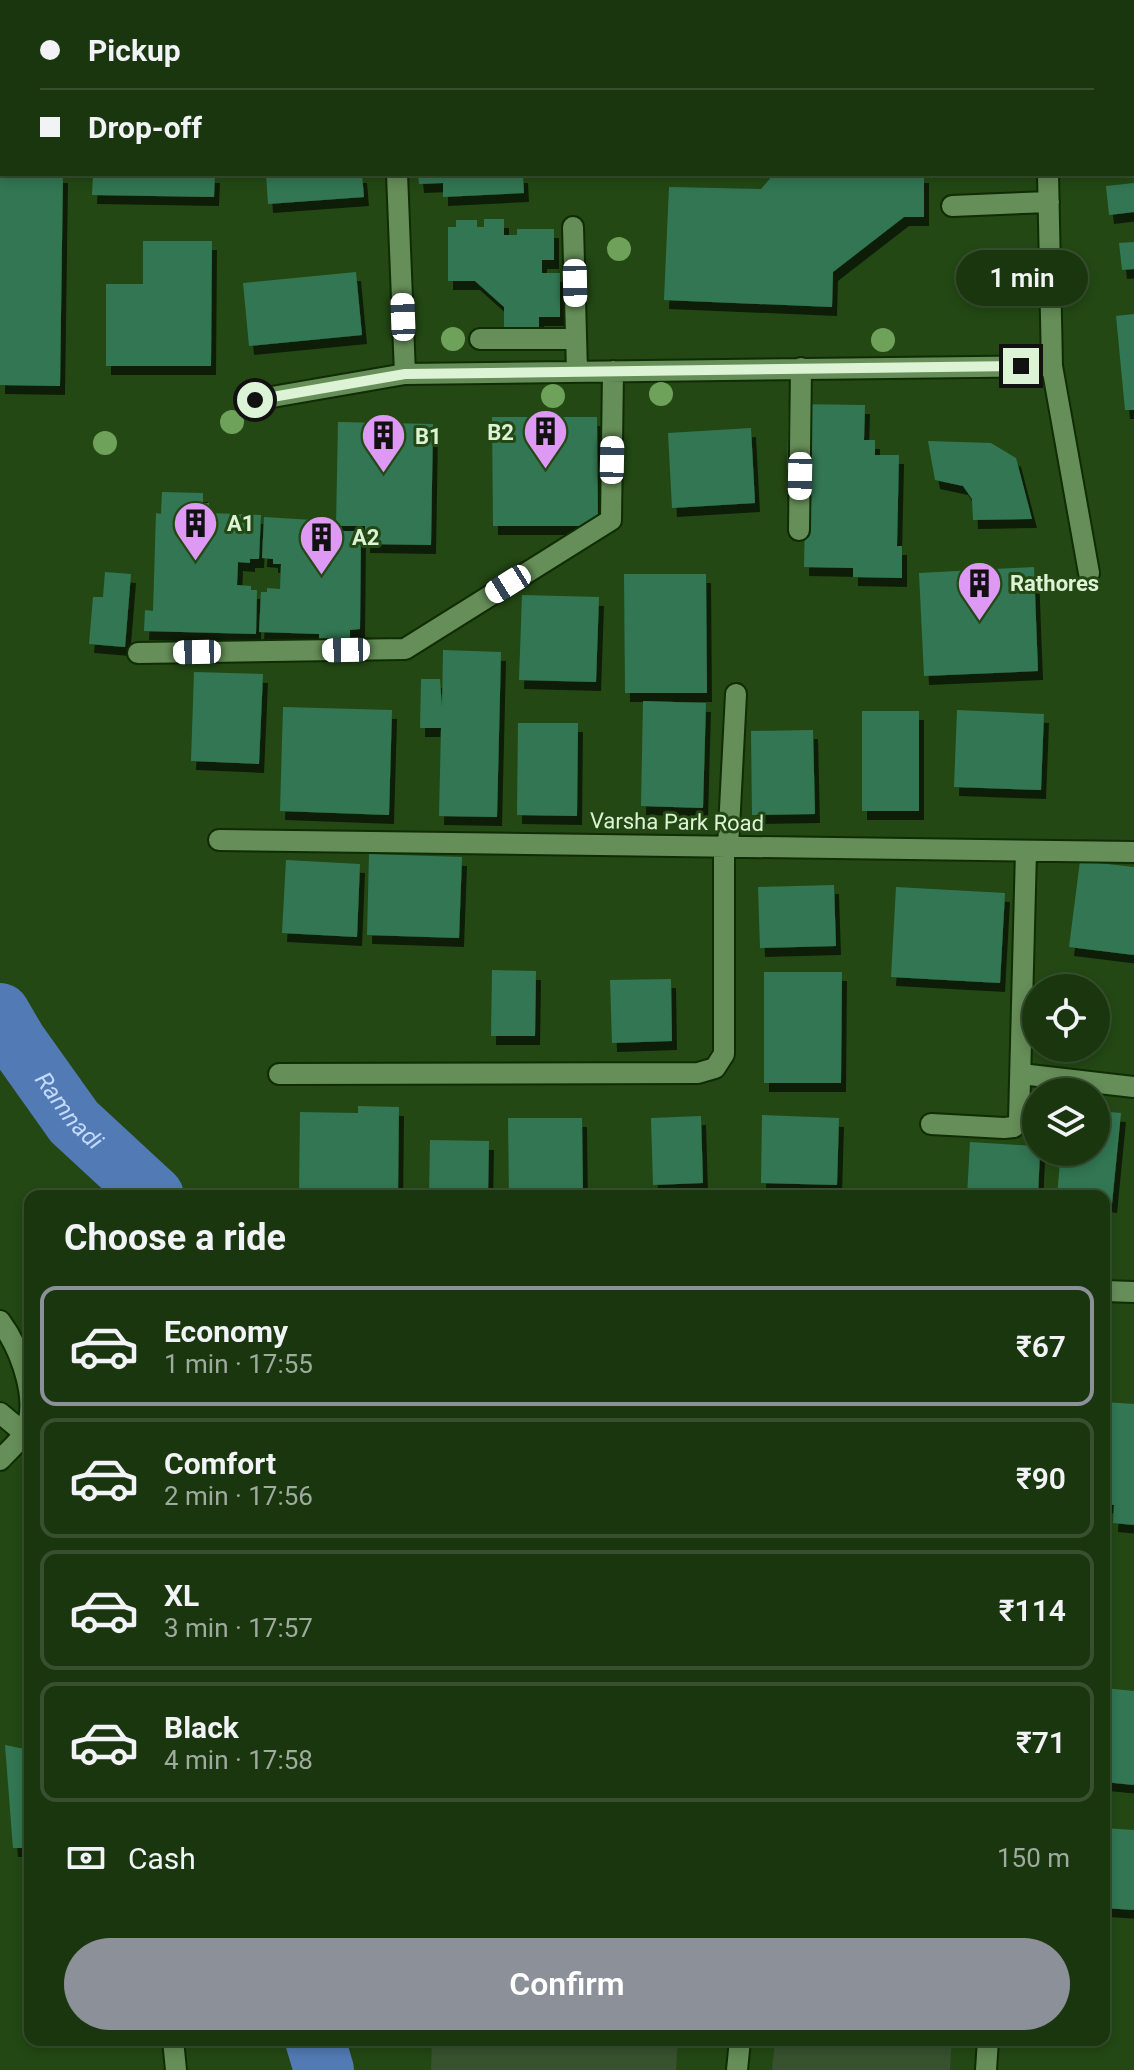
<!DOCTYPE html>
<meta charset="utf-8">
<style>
:root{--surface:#1a360f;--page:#27411d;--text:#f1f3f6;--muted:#9fab9e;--line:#38502f;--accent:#8c9099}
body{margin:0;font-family:Roboto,sans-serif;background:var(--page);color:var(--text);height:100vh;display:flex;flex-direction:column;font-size:30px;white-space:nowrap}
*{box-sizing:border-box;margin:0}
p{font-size:26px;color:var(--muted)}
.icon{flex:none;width:44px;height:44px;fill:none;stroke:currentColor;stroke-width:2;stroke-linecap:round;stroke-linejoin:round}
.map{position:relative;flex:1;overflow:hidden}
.side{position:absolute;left:24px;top:1190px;width:1086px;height:856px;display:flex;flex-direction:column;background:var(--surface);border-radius:16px;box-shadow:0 4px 12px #0003,0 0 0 2px var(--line)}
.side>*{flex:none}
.guide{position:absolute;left:0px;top:0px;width:1134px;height:176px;box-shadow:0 4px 12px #0003,0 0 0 2px var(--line);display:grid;align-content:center;height:176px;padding:0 40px;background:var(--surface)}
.buttons{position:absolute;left:1022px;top:974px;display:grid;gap:16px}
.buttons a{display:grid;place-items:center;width:88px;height:88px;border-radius:50%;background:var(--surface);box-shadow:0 4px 12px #0003,0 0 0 2px var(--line);font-size:40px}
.end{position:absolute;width:36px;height:36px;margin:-18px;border:10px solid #ddf3d5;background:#111;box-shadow:0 0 0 4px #111}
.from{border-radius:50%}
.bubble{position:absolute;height:56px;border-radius:28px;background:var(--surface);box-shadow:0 4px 12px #0003,0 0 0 2px var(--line);font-size:26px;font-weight:600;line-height:56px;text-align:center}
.car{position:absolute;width:24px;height:48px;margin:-24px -12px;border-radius:10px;box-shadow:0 0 6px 2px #0007;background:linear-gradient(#fff 24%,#345 0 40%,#fff 0 76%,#345 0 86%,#fff 0)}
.guide b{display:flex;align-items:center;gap:28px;height:76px;font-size:30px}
.guide b+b{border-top:2px solid var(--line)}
.guide i{width:20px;height:20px;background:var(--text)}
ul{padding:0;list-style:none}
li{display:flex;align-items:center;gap:24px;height:120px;margin:0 16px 12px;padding:0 24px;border:4px solid var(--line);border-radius:16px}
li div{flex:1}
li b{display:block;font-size:30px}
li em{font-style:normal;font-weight:600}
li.active{border-color:var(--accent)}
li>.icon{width:72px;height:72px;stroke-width:1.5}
h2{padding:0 40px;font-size:36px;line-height:96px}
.pay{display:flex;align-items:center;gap:20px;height:88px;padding:0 40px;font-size:30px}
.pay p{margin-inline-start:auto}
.primary-button{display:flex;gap:16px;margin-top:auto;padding:16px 40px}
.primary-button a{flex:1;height:92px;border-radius:48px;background:var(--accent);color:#fff;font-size:32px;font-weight:600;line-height:92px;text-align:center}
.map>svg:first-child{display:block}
</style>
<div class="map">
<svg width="1134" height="2070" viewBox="0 0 1134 2070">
<defs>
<filter id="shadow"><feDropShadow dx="5" dy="9" stdDeviation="0" flood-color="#0009"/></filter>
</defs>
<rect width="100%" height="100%" fill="#234814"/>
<path fill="#38512f" d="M 432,2040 L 678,2040 L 676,2070 L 431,2070 Z
M 775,2040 L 952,2040 L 950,2070 L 772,2070 Z"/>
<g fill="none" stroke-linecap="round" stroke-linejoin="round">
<g stroke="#527ab4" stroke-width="60">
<path id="s1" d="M 0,1013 L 17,1042 L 74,1122 L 154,1196"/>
<path d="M 315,2040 L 324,2070"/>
</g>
</g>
<path fill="#327652" filter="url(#shadow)" d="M 0,174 L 63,174 L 60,386 L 0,385 Z
M 93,174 L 215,174 L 214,197 L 92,195 Z
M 266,174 L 362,174 L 364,197 L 268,204 Z
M 418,174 L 523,174 L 524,193 L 443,197 L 443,183 L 419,184 Z
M 774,174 L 924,174 L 924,217 L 904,217 L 833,272 L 832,307 L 664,300 L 669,187 L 761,189 Z
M 1134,183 L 1134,212 L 1109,215 L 1106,186 Z
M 484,219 L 504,219 L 504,235 L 517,235 L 517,229 L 554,229 L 554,260 L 542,260 L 542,273 L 560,273 L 560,317 L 539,317 L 539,333 L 504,333 L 504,307 L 475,281 L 448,281 L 448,227 L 456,227 L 456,220 L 477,220 L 477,227 L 484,227 Z
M 143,241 L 212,241 L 211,366 L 106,366 L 106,284 L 143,284 Z
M 1134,242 L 1134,269 L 1122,270 L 1119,243 Z
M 356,272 L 362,335 L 249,346 L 243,283 Z
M 1134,314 L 1134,410 L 1125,410 L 1116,316 Z
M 789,404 L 865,405 L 864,440 L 875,440 L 875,455 L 899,455 L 897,546 L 902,546 L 902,578 L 853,577 L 853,568 L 804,567 L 806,469 L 787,469 Z
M 492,417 L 597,417 L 598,526 L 493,526 Z
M 338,422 L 433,424 L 431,545 L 365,544 L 365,526 L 336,526 Z
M 751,428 L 755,503 L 672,508 L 668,433 Z
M 928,441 L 991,443 L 1016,458 L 1032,519 L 973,520 L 972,499 L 963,486 L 935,480 Z
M 162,492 L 203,493 L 203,503 L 209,503 L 209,513 L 261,515 L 259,559 L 250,559 L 250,563 L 238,562 L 237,585 L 251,586 L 251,590 L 257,590 L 256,634 L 144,631 L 145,610 L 153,611 L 156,513 L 161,514 Z
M 264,517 L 313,520 L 329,531 L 361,531 L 360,629 L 350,630 L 350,642 L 319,641 L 319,634 L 259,632 L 261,592 L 267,592 L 267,588 L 280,589 L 281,564 L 273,564 L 273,559 L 262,558 Z
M 1034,567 L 1038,671 L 924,676 L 919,573 Z
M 105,572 L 131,574 L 125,647 L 89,644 L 93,597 L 103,597 Z
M 624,574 L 706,574 L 707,693 L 625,693 Z
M 522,595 L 599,597 L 596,682 L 519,680 Z
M 443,650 L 501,652 L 497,817 L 439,816 L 441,728 L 420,728 L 421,679 L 440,679 L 442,707 Z
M 194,672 L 263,674 L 259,764 L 191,761 Z
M 643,701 L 706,703 L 703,808 L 641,806 Z
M 283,707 L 392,710 L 389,815 L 280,811 Z
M 957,710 L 1044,714 L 1041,790 L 954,787 Z
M 862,711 L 919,711 L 919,811 L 862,811 Z
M 518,723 L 578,723 L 577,816 L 517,815 Z
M 813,730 L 815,814 L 752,815 L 751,731 Z
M 369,854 L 462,857 L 459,938 L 367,935 Z
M 286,860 L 360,864 L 357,937 L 282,933 Z
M 1080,861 L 1134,867 L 1134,955 L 1069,947 Z
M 834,885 L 836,946 L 760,948 L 758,887 Z
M 896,887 L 1005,893 L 1000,983 L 891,977 Z
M 492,970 L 536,971 L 535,1036 L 491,1036 Z
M 764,972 L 842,972 L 841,1083 L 764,1083 Z
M 671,979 L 672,1041 L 612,1043 L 610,980 Z
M 358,1106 L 399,1107 L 398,1196 L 299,1196 L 300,1112 L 358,1113 Z
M 1096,1111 L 1121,1113 L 1112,1204 L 1104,1203 L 1104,1196 L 1057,1196 L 1061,1152 L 1096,1152 Z
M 762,1115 L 839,1118 L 837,1185 L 761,1183 Z
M 701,1116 L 703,1183 L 653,1185 L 651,1118 Z
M 508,1118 L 582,1118 L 583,1196 L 509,1196 Z
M 430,1140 L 489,1141 L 488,1196 L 429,1196 Z
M 970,1142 L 1036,1146 L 1036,1152 L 1040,1152 L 1038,1196 L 967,1196 Z
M 1104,1402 L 1134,1404 L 1134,1525 L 1113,1523 L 1114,1505 L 1104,1504 Z
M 1104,1688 L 1134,1691 L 1134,1785 L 1104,1782 Z
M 5,1745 L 30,1750 L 30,1848 L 13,1848 Z
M 1104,1828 L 1134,1830 L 1134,1910 L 1104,1908 Z"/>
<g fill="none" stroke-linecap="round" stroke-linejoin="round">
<defs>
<path id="minor" d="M 439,0 L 439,2
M 1043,0 L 1043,2
M 788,2 L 804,0
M 1132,22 L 1134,22
M 1132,140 L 1134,140
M 397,174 L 405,374
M 1048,174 L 1052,366 L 1089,573
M 952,206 L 1049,202
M 573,227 L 577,371
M 480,339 L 576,339
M 255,400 L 405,374 L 1052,366
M 799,530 L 801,368
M 138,653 L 405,649 L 611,520 L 613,371
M 219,840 L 1134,852
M 728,847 L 736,694
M 279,1074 L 698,1073 L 715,1068 L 724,1054 L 724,847
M 1021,1074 L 1134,1087
M 931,1124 L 1004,1128 L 1014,1127 L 1019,1120 L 1026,851
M 1104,1291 L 1134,1292
M 0,1321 C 20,1348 43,1405 22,1436 C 16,1445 7,1452 0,1460
M 0,1413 L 30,1438
M 173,2040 L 176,2070
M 737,2070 L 740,2040
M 986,2070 L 988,2040"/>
</defs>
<use href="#minor" stroke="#102c04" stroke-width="24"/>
<use href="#minor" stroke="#668e58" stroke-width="20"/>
</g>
<g fill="#6ea15a">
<circle cx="619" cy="249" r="12"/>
<circle cx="453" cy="339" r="12"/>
<circle cx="883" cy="340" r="12"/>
<circle cx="661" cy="394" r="12"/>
<circle cx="553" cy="396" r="12"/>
<circle cx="232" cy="422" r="12"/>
<circle cx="105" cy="443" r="12"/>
</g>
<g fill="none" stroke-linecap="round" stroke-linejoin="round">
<path stroke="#ddf3d5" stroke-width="10" d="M 255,400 L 405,374 L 1021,366"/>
</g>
<defs>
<symbol id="building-pin" viewBox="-11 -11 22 30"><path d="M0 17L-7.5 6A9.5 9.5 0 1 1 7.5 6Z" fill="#dd99f3" stroke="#234814"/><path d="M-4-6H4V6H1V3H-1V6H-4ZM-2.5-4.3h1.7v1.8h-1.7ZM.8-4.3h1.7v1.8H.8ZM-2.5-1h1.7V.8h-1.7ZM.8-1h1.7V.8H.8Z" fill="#111"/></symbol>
</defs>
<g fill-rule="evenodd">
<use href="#building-pin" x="520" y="406" width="51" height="69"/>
<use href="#building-pin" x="358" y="410" width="51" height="69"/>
<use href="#building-pin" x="170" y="498" width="51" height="69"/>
<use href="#building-pin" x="296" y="512" width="51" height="69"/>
<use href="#building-pin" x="954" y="558" width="51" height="69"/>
</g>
<g text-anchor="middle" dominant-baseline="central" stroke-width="6" stroke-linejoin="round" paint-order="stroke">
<g font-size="22" font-weight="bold" fill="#ddf3d5" stroke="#234814" text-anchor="start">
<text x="514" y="432" text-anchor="end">B2</text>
<text x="415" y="436">B1</text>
<text x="227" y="523">A1</text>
<text x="352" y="537">A2</text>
<text x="1010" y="583">Rathores</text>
</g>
<g font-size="22" fill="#ddf3d5" stroke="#234814">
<text transform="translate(677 822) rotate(1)">Varsha Park Road</text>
</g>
<g font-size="24" font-style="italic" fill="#c3dafc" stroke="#234814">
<text stroke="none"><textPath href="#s1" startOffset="120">Ramnadi</textPath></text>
</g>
</g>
</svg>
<div class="buttons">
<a><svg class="icon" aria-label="locate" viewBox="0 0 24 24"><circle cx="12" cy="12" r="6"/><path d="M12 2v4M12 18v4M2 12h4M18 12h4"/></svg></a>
<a><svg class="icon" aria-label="layers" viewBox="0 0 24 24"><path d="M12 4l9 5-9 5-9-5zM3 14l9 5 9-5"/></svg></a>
</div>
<i class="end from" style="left:255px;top:400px"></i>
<i class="end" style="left:1021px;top:366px"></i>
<div class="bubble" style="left:956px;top:250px;width:132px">1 min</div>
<i class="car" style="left:575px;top:283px;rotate:179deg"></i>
<i class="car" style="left:403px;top:317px;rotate:358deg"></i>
<i class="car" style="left:612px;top:460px;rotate:1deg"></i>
<i class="car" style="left:800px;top:476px;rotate:181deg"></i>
<i class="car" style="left:508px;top:584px;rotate:238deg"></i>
<i class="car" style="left:346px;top:650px;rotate:269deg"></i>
<i class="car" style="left:197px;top:652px;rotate:269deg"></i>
<div class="guide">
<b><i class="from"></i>Pickup</b>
<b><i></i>Drop-off</b>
</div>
<section class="side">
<h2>Choose a ride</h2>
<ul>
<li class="active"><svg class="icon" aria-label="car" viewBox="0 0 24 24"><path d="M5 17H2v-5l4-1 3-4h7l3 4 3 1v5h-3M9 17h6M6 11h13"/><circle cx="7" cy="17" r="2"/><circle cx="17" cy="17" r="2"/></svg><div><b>Economy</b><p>1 min · 17:55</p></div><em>₹67</em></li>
<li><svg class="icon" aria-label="car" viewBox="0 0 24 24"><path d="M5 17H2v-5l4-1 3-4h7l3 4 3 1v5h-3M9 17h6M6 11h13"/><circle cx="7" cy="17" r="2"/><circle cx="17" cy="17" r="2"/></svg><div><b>Comfort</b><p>2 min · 17:56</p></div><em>₹90</em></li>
<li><svg class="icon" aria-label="car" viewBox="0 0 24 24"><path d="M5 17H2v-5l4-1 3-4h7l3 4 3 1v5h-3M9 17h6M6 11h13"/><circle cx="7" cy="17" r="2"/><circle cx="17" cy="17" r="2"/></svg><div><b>XL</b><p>3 min · 17:57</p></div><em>₹114</em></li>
<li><svg class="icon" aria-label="car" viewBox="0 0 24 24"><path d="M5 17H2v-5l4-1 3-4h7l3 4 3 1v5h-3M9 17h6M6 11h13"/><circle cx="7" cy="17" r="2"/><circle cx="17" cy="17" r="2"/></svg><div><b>Black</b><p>4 min · 17:58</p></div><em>₹71</em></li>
</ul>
<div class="pay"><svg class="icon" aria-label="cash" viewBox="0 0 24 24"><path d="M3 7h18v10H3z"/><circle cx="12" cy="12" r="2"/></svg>Cash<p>150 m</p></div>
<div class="primary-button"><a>Confirm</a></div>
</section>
</div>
